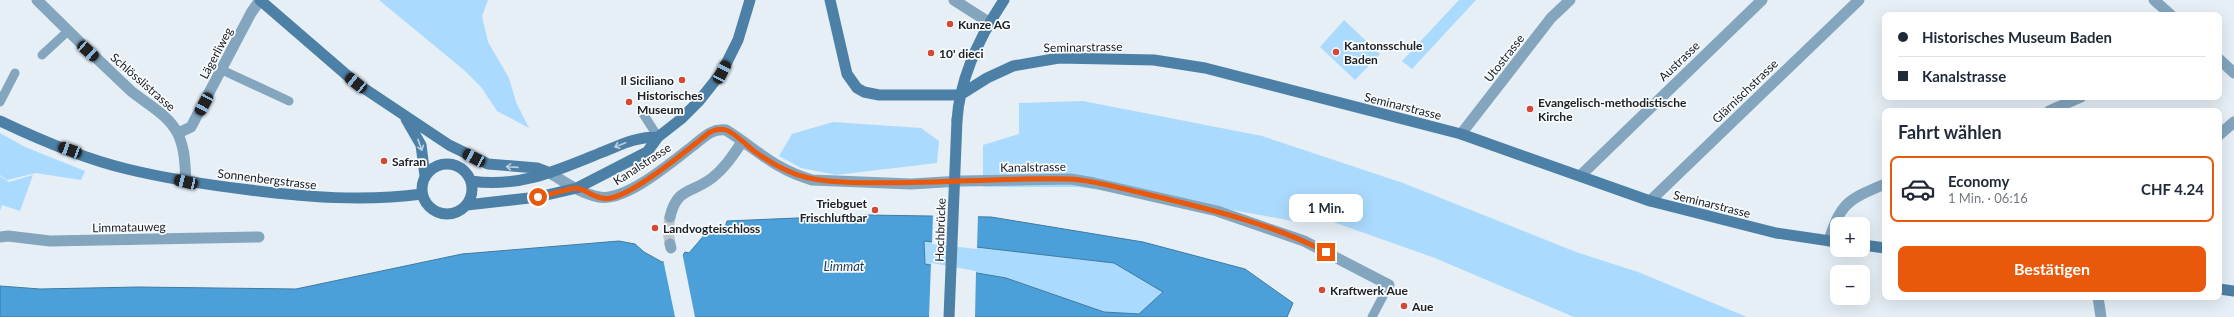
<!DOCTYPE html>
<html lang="de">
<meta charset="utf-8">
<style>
:root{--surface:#fff;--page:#f2f2f3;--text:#1f2937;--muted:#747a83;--line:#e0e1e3;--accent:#ea580c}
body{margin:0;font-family:Lato,sans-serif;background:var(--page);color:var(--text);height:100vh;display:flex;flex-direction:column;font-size:15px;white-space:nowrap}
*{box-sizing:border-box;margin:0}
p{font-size:13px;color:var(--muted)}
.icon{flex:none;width:22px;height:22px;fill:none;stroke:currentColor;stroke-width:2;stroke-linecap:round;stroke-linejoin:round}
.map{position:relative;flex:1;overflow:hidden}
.panel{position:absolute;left:1882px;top:108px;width:340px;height:192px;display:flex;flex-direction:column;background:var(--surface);border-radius:8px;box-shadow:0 4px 16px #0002}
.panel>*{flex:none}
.banner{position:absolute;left:1882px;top:12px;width:340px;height:88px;border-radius:8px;box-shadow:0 4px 16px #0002;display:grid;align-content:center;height:88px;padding:0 16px;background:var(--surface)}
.fabs{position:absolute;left:1830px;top:217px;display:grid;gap:8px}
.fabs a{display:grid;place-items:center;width:40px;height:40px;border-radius:8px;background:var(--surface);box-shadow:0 4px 16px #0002;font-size:20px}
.end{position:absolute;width:18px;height:18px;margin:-9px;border:5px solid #ea580c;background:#fff;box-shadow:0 0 0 2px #fff}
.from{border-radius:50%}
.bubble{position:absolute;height:28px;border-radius:8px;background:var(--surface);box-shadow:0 4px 16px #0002;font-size:13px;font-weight:700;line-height:28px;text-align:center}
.car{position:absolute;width:12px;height:24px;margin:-12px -6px;border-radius:5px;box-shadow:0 0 3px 1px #0007;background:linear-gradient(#222 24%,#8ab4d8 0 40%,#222 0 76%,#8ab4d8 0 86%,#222 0)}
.banner b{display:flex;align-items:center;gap:14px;height:38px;font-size:15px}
.banner b+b{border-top:1px solid var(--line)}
.banner i{width:10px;height:10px;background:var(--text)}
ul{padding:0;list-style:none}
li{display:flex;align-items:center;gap:12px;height:66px;margin:0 8px 6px;padding:0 8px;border:2px solid transparent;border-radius:8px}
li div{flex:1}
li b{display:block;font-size:15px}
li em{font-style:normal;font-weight:700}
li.on{border-color:var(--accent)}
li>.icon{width:36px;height:36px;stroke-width:1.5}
h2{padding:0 16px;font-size:18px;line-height:48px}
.cta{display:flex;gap:8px;margin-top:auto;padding:8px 16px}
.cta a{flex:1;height:46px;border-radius:8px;background:var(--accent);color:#fff;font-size:16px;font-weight:700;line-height:46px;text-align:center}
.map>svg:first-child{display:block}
</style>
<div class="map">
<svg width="2234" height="317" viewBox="0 0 2234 317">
<rect width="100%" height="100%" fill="#e6eff6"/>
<path fill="#aadafd" d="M 379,0 L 488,0 L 482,16 L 488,42 L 509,78 L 516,102 L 529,128 L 497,111 L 481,87 L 464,70 Z
M 1459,0 L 1476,0 L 1412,69 L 1402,61 Z
M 1344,20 L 1380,54 L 1355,80 L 1320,47 Z
M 1083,101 L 1262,136 L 1403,183 L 1576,252 L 1638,272 L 1747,317 L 1574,317 L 1435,258 L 1319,217 L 1298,222 L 1189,202 L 1078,187 L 983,187 L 983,145 L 1019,134 L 1019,103 Z
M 833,122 L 921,128 L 939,141 L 937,163 L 836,175 L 801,168 L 779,156 L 792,134 Z
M 0,133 L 25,147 L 85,171 L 81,180 L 36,173 L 7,180 L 0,175 Z
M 33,175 L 20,211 L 2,205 L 0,211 L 0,176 L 9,182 Z
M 924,241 L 1114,263 L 1164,291 L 1139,314 L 1104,312 L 1006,278 L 925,264 Z"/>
<path fill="#4ca0da" stroke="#3f7aa4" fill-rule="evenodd" d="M 868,215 L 991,217 L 1143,242 L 1245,269 L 1293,303 L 1287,317 L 0,317 L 0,286 L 40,289 L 138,287 L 296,289 L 462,254 L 619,241 L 635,244 L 644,252 L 662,262 L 682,257 L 685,252 L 689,253 L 707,232 L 714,234 L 724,230 L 727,221 ZM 924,241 L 1114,263 L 1163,292 L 1139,314 L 1104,312 L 1006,278 L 925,264 Z"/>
<path fill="#e6eff6" d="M 933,214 L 978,214 L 977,249 L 932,244 Z
M 682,252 L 695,317 L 675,317 L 663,259 L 681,255 Z
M 931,263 L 976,271 L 975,317 L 929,317 Z"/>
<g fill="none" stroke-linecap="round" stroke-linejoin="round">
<path stroke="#bec6cc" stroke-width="11" stroke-dasharray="11 5.5" stroke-linecap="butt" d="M 670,217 L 668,230 L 670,244"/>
<path stroke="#83a5be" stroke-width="9" d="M 42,55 L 68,31
M 222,70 L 289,101
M 0,102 L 15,73
M 642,112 L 658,137
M 1372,317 L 1389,285"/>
<path stroke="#83a5be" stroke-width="11" d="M 37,0 C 68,31 99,61 131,91 C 147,104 169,115 178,134 C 185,149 185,165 186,182
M 954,0 L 990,23
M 2154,0 L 2171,15
M 2219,59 L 2234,73
M 2049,111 L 2081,97
M 178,133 L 191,127 L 251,13 L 260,0
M 1461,134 L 1551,18 L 1570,0
M 2219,135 L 2234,122
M 550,173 C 565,182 581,194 599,197 C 626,202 673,161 694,145 C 704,137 712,128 726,130 C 758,150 772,168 812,180 L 911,184 L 961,181 L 1071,179 L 1094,183 L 1217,211 L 1304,241 L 1389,285
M 1580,176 L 1762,0
M 1650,201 L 1859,0
M 670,217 C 677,187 691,194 712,178 C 725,168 733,155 742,142
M 0,237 L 8,236 L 50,241 L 259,237
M 1829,241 C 1840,202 1850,199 1885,184
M 670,244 L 671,248
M 2098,297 L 2101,317"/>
<path stroke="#4d80a6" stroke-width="11" d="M 260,0 L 356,83 L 449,145 L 488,164 L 537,168 L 550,173
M 830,0 L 847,74 L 857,88 L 864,92 L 879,95 L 960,95
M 960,95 L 987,78 L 1013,66 L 1059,58 L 1154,60 L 1205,68 L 1461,134 L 1650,201 L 1776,233 L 1837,242
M 406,119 L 421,145 L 425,176
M 957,120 C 960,76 980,36 1004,0
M 0,121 C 40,140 84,159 127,169 C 168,179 209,185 250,190 C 308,197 363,202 422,194
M422 189a25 25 0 1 1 50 0a25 25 0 1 1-50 0Z
M 471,181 C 519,188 556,171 600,153 C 621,145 634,137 658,137
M 467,205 L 538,197 L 577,188 L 647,152 L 658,137 L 681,119 L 699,101 L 722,72 L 738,40 L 750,0
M 1863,245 L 1885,248
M 2219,289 L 2234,291"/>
<path stroke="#4d80a6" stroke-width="11" d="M 949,317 L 957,120"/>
</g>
<defs><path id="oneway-shaft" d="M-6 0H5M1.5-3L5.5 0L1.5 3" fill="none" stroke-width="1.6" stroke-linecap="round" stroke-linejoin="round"/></defs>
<g stroke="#bcd0df">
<use href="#oneway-shaft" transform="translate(420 145) rotate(70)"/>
<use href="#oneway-shaft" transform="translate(620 145) rotate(158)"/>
<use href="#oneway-shaft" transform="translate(512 167) rotate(-176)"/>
</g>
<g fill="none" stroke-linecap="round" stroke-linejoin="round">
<path stroke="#ea580c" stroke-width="5" d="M 538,197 C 546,196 571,188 576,188 C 586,189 596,201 611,198 C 636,193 688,149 710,132 C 715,130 720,128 726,130 C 735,133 746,145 754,151 C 784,173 807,181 843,182 C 919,186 994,177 1069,179 C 1093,180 1118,188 1142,193 C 1204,208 1268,222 1326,252"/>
</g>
<g fill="#d44834" stroke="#f8fbfe" stroke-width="1.5">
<circle cx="950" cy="24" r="4"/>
<circle cx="1336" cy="52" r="4"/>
<circle cx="931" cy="53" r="4"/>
<circle cx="682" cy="80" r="4"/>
<circle cx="629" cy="102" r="4"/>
<circle cx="1530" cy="109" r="4"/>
<circle cx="384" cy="161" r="4"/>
<circle cx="875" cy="210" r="4"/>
<circle cx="655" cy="228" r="4"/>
<circle cx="1322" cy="290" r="4"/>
<circle cx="1404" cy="306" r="4"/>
</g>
<g text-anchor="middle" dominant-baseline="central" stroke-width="3.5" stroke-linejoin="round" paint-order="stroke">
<g font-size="12" font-weight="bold" fill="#202326" stroke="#f8fbfe" text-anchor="start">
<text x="958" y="24">Kunze AG</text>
<text x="1344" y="45">Kantonsschule<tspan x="1344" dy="14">Baden</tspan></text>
<text x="939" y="53">10' dieci</text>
<text x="674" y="80" text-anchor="end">Il Siciliano</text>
<text x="637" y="95">Historisches<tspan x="637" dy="14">Museum</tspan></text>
<text x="1538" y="102">Evangelisch-methodistische<tspan x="1538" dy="14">Kirche</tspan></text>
<text x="392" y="161">Safran</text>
<text x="867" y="203" text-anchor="end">Triebguet<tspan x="867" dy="14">Frischluftbar</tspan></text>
<text x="663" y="228">Landvogteischloss</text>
<text x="1330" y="290">Kraftwerk Aue</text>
<text x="1412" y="306">Aue</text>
</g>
<g font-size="12" fill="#202326" stroke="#f8fbfe">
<text transform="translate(1083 47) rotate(-1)">Seminarstrasse</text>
<text transform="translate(216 53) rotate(-62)">Lägerliweg</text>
<text transform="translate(1504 58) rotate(-52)">Utostrasse</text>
<text transform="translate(1679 61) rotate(-44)">Austrasse</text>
<text transform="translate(143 82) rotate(41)">Schlösslistrasse</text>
<text transform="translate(1745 91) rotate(-44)">Glärnischstrasse</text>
<text transform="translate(1403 106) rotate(14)">Seminarstrasse</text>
<text transform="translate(642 164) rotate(-33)">Kanalstrasse</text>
<text transform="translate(1033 167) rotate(-1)">Kanalstrasse</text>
<text transform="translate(267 179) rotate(7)">Sonnenbergstrasse</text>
<text transform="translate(1712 204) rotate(14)">Seminarstrasse</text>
<text transform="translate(129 227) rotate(-1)">Limmatauweg</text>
<text transform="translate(940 230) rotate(-88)">Hochbrücke</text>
</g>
<g font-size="13" font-style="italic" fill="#1d4058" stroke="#f8fbfe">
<text x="844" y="266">Limmat</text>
</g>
</g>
</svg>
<div class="fabs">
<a>+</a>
<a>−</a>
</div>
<i class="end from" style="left:538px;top:197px"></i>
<i class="end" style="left:1326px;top:252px"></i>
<div class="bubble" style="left:1289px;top:194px;width:74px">1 Min.</div>
<i class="car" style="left:88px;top:51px;rotate:132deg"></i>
<i class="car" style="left:722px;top:72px;rotate:27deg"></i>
<i class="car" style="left:356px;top:83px;rotate:309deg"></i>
<i class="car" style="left:204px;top:104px;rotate:208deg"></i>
<i class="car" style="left:70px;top:150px;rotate:290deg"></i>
<i class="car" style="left:474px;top:158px;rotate:298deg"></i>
<i class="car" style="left:186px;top:182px;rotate:283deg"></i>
<div class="banner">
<b><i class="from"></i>Historisches Museum Baden</b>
<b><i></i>Kanalstrasse</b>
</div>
<section class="panel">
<h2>Fahrt wählen</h2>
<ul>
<li class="on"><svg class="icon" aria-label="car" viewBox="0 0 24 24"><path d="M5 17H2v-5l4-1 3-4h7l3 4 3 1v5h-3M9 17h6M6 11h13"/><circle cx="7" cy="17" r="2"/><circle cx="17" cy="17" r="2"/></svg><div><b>Economy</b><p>1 Min. · 06:16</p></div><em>CHF 4.24</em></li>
</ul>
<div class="cta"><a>Bestätigen</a></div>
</section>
</div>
